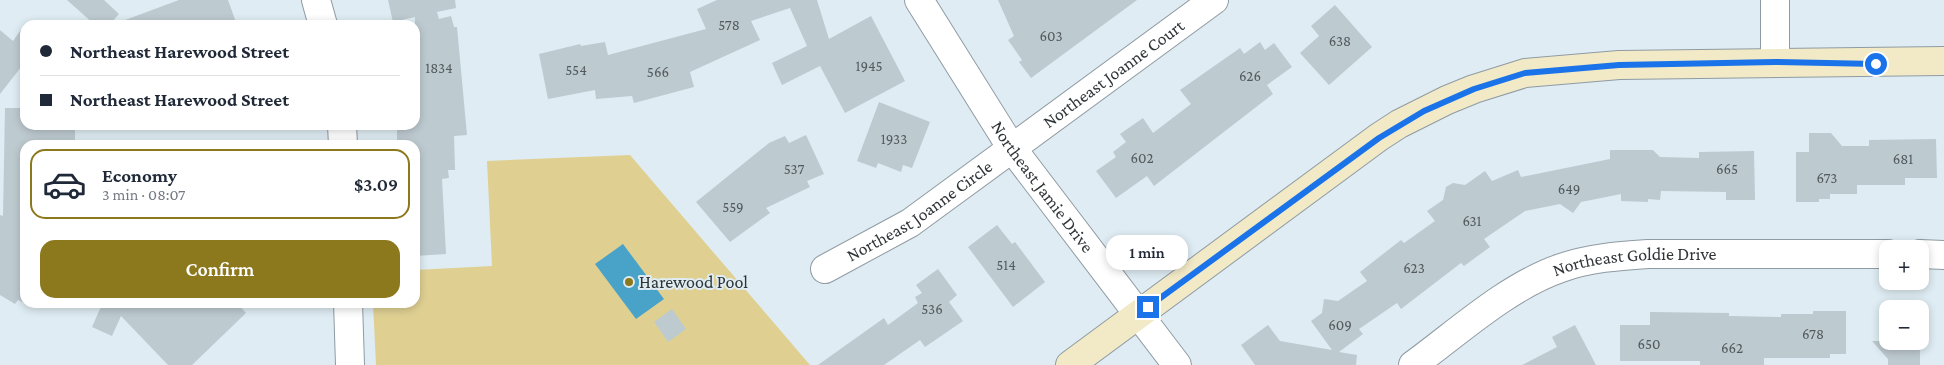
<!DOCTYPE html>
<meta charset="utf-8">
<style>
:root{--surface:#fff;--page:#f6f6f7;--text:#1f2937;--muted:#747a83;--line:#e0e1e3;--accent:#8c781d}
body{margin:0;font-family:"Crimson Pro",serif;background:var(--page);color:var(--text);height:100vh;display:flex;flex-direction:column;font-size:19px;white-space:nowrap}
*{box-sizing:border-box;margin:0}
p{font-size:16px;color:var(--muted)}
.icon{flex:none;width:28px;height:28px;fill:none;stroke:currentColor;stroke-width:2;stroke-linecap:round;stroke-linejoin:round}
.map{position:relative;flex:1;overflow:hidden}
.side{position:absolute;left:20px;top:140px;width:400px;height:168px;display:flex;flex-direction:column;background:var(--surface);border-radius:15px;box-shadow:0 2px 8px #0003}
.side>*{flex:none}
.banner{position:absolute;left:20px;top:20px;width:400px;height:110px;border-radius:15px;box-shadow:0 2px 8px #0003;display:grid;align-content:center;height:110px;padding:0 20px;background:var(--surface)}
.buttons{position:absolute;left:1879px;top:240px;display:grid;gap:10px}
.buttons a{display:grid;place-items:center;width:50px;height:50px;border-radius:10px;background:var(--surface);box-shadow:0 2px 8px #0003;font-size:25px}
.end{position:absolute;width:22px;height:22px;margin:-11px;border:6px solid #1a73e8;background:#fff;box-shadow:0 0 0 2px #fff}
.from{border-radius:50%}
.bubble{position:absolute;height:35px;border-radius:15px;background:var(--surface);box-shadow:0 2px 8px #0003;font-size:16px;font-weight:600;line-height:35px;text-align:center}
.banner b{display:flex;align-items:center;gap:18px;height:48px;font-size:19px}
.banner b+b{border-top:1px solid var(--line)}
.banner i{width:12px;height:12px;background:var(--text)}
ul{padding:9px 0 0;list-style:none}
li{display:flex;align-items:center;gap:15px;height:70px;margin:0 10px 8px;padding:0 10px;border:2px solid transparent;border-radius:15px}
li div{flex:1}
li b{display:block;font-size:19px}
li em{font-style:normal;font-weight:600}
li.current{border-color:var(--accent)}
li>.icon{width:45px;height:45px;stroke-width:1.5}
.primary-button{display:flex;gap:10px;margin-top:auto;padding:10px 20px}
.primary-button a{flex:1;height:58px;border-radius:15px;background:var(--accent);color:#fff;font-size:20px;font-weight:600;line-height:58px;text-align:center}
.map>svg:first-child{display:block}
</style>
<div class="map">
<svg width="1944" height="365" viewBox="0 0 1944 365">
<rect width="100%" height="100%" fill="#dfecf3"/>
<path fill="#dfd092" d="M 630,155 L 810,365 L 376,365 L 373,303 L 415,302 L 415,270 L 492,266 L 487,161 Z"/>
<path fill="#49a2c8" d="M 623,244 L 664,299 L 636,319 L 595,264 Z"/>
<path fill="#bdcad0" d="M 67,0 L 104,0 L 119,14 L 109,25 L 95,25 Z
M 179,0 L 228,0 L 237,25 L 118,25 L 117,23 Z
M 388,0 L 455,0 L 456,8 L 437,12 L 439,19 L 451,16 L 454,27 L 457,27 L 467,135 L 454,136 L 455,170 L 448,170 L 449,178 L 442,179 L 446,254 L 415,256 L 415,145 L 397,145 L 397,125 L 415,125 L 415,17 L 393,22 Z
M 717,0 L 817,0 L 829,39 L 871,16 L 905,81 L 845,113 L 820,66 L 782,85 L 772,63 L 807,46 L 790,8 L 751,21 L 760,40 L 690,72 L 694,87 L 634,103 L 632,96 L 596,99 L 595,90 L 548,99 L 539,54 L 580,44 L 581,46 L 605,42 L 608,55 L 706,29 L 697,9 Z
M 998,0 L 1137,0 L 1031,78 L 1019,62 L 1022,60 L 1008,40 L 1014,36 Z
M 1335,5 L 1372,47 L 1329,85 L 1300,53 L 1319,36 L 1311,26 Z
M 25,24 L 25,62 L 0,94 L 0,30 L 13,41 Z
M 1260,42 L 1265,50 L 1274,43 L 1292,67 L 1267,85 L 1273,94 L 1154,186 L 1147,176 L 1116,198 L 1096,171 L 1116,157 L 1113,152 L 1126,142 L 1120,134 L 1143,118 L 1153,133 L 1191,104 L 1180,90 L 1240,48 L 1244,54 Z
M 879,102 L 930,122 L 912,168 L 903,165 L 901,172 L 878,163 L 876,168 L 857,161 Z
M 5,108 L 25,108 L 25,125 L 75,125 L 75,145 L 25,145 L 25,303 L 18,300 L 15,304 L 0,295 L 0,215 L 3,216 Z
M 1809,133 L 1831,133 L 1842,146 L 1869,146 L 1869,140 L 1936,139 L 1937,178 L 1905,178 L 1905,185 L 1857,185 L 1857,194 L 1830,194 L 1830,199 L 1819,199 L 1819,202 L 1796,202 L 1796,152 L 1809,152 Z
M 806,135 L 824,174 L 807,181 L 810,187 L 766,208 L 770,213 L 730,242 L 696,202 L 769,143 L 785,136 L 789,143 Z
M 1610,150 L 1653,150 L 1660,157 L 1699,158 L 1699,152 L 1754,151 L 1755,200 L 1726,200 L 1726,192 L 1661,191 L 1660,200 L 1648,199 L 1648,202 L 1621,201 L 1621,194 L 1581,202 L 1573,213 L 1560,204 L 1525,211 L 1484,239 L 1490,247 L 1464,266 L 1461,263 L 1401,309 L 1397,303 L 1359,329 L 1363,334 L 1339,352 L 1357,355 L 1356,365 L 1255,365 L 1241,345 L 1268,325 L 1280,341 L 1332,350 L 1311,321 L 1322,313 L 1324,299 L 1338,301 L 1367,281 L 1360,272 L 1401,240 L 1404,243 L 1435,221 L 1427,211 L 1443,200 L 1446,187 L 1453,183 L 1465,185 L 1485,171 L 1492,181 L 1518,170 L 1521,177 L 1610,159 Z
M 997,225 L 1012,244 L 1015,242 L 1045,282 L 1013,307 L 968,247 Z
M 938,269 L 957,295 L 949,302 L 963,321 L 925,347 L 920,340 L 884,365 L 818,365 L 884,318 L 888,325 L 918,303 L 915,297 L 922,293 L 916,285 Z
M 103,302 L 236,302 L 246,313 L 192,365 L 168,365 L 121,316 L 112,336 L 92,327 Z
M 672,309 L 686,329 L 668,342 L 654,322 Z
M 1813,311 L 1846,311 L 1846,354 L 1830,354 L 1830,358 L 1764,358 L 1764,365 L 1700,365 L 1700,361 L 1620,361 L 1620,325 L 1650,325 L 1650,312 L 1729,313 L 1729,316 L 1781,317 L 1781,314 L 1813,314 Z
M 1575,325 L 1596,365 L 1522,365 L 1557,347 L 1552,337 Z
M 1872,341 L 1920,341 L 1920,365 L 1888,365 L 1888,359 Z"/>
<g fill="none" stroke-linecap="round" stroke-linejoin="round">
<defs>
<g id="street">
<path d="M 316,0 L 323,25"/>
<path id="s1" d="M 919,0 L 1011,147 L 1177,365"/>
<path d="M 1775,62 L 1775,0"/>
<path d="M 342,125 L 343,145"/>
<path d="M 1920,254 L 1944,255"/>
<path id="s2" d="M 825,269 L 910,223 L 1214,0"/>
<path d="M 348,302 L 350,365"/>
<path id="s3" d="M 1413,365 C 1457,333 1508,286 1561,268 C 1589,258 1618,256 1648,254 L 1888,254"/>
</g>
<path id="secondary" d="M 1070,365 L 1379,137 L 1399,124 L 1447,100 L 1474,89 L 1525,73 L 1619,65 L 1944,61"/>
</defs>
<use href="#street" stroke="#8f9ba2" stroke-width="30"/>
<use href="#secondary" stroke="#8f9ba2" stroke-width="30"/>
<use href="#street" stroke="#fff" stroke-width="28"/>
<use href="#secondary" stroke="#f2eac7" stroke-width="28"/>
</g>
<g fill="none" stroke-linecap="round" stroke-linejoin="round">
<path stroke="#1a73e8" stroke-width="6" d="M 1148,307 L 1379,138 L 1424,111 L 1474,89 L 1525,73 L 1619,65 L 1775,62 L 1876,64"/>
</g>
<circle fill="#8c781d" stroke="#dfecf3" stroke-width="2" cx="629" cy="282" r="5"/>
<g text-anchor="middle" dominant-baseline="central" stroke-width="4" stroke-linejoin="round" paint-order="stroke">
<g font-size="15" fill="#525a5d">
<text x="729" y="25">578</text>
<text x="1051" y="36">603</text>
<text x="1340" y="41">638</text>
<text x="869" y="66">1945</text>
<text x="439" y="68">1834</text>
<text x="576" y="70">554</text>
<text x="658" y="72">566</text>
<text x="1250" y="76">626</text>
<text x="894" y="139">1933</text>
<text x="1142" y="158">602</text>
<text x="1903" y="159">681</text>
<text x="794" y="169">537</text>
<text x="1727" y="169">665</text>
<text x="1827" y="178">673</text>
<text x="1569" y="189">649</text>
<text x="733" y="207">559</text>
<text x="1472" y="221">631</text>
<text x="1006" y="265">514</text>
<text x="1414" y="268">623</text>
<text x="932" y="309">536</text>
<text x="1340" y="325">609</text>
<text x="1813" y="334">678</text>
<text x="1649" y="344">650</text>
<text x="1732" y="348">662</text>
</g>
<g font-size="18" fill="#2f3537" stroke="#dfecf3">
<text stroke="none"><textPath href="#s2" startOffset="349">Northeast Joanne Court</textPath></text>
<text stroke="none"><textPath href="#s1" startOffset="224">Northeast Jamie Drive</textPath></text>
<text stroke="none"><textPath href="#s2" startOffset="111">Northeast Joanne Circle</textPath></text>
<text stroke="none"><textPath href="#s3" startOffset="252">Northeast Goldie Drive</textPath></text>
</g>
<g font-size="18" fill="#2f3537" stroke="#dfecf3" text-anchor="start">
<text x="639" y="282">Harewood Pool</text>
</g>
</g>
</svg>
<div class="buttons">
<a>+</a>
<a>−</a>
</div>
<i class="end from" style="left:1876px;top:64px"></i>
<i class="end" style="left:1148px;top:307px"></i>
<div class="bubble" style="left:1106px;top:235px;width:82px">1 min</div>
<div class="banner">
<b><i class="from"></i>Northeast Harewood Street</b>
<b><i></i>Northeast Harewood Street</b>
</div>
<section class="side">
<ul>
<li class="current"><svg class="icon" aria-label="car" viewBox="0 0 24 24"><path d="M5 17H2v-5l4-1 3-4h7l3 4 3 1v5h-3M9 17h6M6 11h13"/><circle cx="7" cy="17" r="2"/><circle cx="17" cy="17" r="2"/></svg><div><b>Economy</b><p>3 min · 08:07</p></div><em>$3.09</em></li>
</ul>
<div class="primary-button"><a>Confirm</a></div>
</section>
</div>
